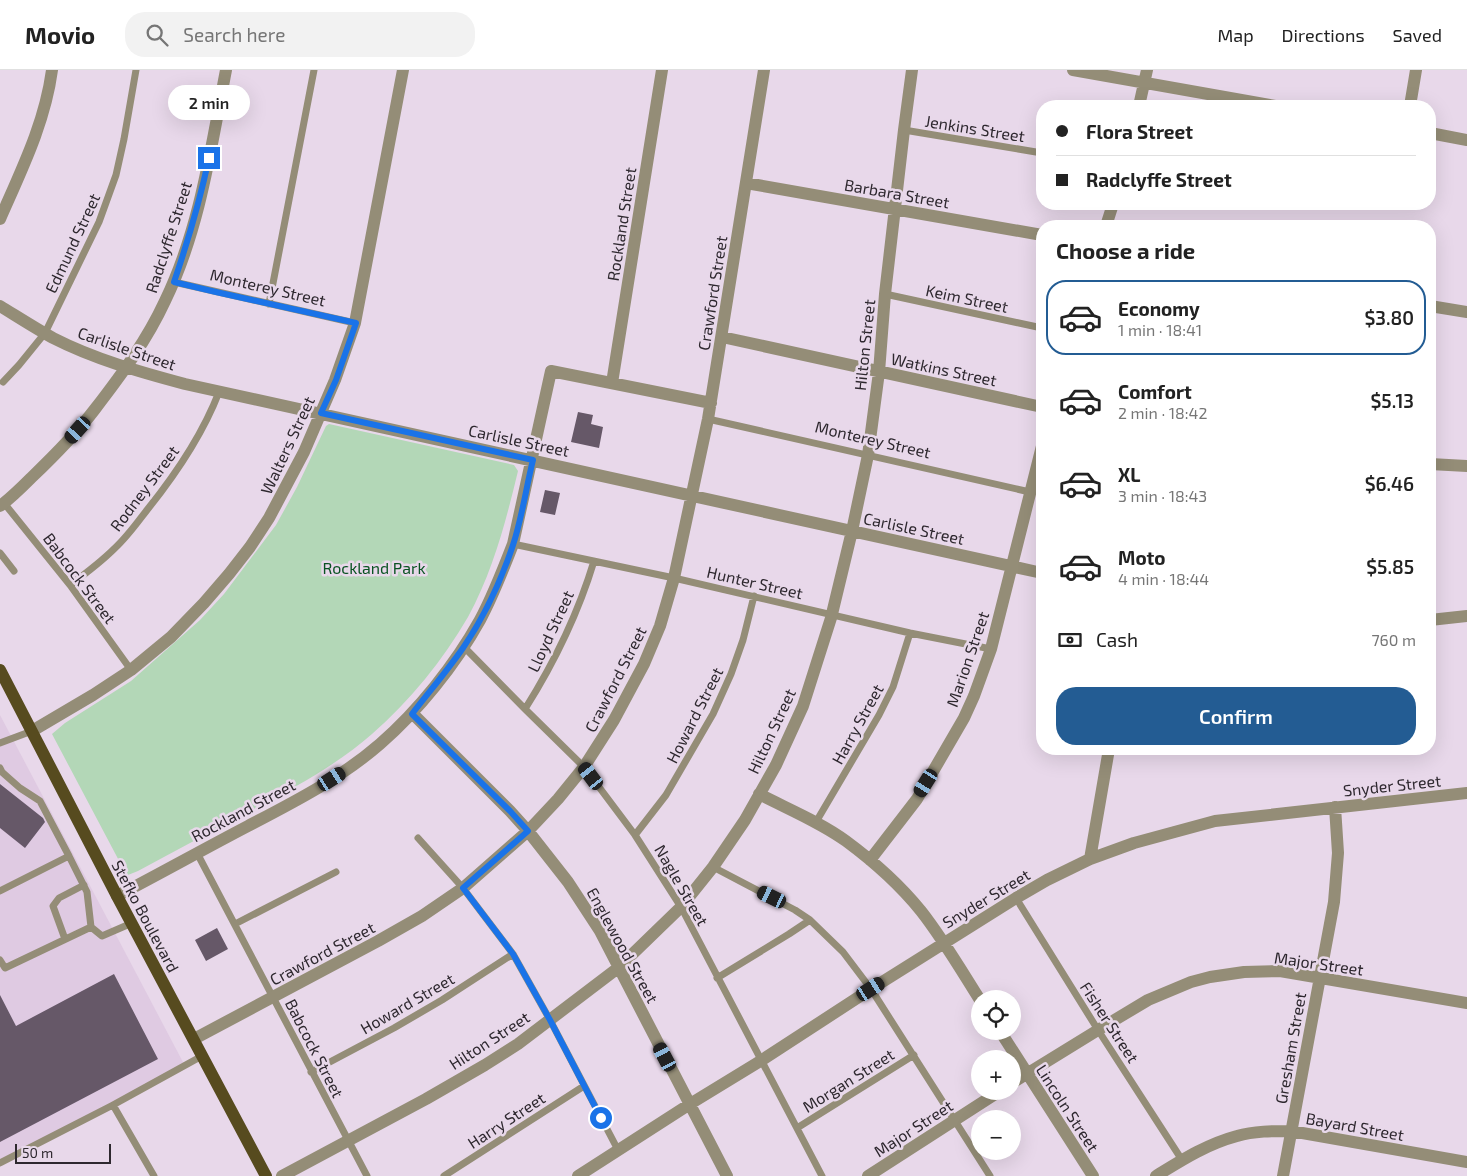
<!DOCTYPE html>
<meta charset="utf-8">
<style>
:root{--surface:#fff;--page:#f2f2f2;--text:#222;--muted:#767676;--line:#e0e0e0;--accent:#235c93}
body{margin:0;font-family:"Exo 2",sans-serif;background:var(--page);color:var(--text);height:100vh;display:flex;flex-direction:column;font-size:19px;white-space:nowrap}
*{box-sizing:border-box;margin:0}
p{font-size:16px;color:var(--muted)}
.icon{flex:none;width:28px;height:28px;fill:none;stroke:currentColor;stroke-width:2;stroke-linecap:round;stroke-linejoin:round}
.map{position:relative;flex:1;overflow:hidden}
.side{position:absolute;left:1036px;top:150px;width:400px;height:535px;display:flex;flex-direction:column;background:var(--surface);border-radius:20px;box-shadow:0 5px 20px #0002}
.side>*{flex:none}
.guide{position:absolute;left:1036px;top:30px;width:400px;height:110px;border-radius:20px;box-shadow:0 5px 20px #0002;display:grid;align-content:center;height:110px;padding:0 20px;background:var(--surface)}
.controls{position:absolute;left:971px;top:920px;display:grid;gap:10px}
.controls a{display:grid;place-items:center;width:50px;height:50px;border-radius:50%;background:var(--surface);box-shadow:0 5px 20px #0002;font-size:25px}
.scale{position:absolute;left:15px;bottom:12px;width:96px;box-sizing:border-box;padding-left:5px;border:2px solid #2e282f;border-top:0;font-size:14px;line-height:18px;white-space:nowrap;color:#2e282f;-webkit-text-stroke:4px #e8d8ea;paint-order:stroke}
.end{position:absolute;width:22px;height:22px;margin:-11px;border:6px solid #1a73e8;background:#fff;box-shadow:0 0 0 2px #fff}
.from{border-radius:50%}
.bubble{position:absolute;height:35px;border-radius:18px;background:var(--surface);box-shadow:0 5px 20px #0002;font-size:16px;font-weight:600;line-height:35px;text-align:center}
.car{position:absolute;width:15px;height:30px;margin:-15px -8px;border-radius:6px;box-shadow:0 0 4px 1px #0007;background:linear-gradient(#222 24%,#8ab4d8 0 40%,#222 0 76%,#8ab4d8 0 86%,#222 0)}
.guide b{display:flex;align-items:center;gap:18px;height:48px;font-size:19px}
.guide b+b{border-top:1px solid var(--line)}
.guide i{width:12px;height:12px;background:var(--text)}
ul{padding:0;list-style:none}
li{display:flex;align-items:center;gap:15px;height:75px;margin:0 10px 8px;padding:0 10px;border:2px solid transparent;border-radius:20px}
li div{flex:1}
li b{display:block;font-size:19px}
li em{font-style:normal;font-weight:600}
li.on{border-color:var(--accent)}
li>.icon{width:45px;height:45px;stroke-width:1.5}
h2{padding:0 20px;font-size:22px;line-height:60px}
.pay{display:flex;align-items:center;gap:12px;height:55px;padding:0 20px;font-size:19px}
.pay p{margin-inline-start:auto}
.button{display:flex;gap:10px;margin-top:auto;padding:10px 20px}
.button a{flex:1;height:58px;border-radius:20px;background:var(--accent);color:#fff;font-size:20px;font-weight:600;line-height:58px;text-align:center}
header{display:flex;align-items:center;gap:30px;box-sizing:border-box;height:70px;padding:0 25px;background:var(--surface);border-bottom:1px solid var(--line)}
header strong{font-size:24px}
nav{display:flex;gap:28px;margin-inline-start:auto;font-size:18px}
.search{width:350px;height:45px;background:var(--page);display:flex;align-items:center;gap:12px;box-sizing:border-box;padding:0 18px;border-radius:20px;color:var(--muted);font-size:19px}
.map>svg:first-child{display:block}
</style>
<header>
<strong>Movio</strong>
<div class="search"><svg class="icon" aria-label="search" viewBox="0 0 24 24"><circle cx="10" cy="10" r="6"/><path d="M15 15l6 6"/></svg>Search here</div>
<nav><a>Map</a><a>Directions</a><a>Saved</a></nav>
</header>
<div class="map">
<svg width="1467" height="1106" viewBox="0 0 1467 1106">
<rect width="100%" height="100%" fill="#e8d8ea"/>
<path fill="#dfcae2" d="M 0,645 L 184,994 L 0,1092 Z"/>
<path fill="#b3d7b7" d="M 329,354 L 514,395 L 518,401 C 506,451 493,501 468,547 C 443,590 410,631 372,664 C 334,697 289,721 244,744 C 209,763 173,782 138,801 L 128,805 L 125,802 L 52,664 L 65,653 L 131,611 L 200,550 L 224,524 L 276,455 L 297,417 L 326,356 Z"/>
<path fill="#665868" d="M 578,342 L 593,345 L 591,354 L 603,357 L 599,378 L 571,372 Z
M 545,420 L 560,423 L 555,445 L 540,442 Z
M 0,714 L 43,748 L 45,752 L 25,778 L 0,758 Z
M 217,858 L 228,879 L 206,891 L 195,870 Z
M 114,904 L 158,989 L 0,1072 L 0,925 L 16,956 Z"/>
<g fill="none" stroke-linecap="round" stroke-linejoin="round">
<path stroke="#948d77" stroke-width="7" d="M 904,60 L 1042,83
M 174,212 L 355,253
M 885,224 L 1042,258
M 269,234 L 314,0
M 3,312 L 19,295 L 45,263 L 99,152 L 116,105 L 124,69 L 136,0
M 708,349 L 1030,422
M 4,433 L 70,515 L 131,600
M 513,474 L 674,508 L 910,563 L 991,579
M 0,483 L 14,501
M 70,515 C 85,504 101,492 115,478 C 127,467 137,453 147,440 C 176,404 202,366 219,322
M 464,577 L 525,639 L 584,697 L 635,765 L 681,837 L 822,1106
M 525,639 C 554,593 578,544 594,491
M 0,673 L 32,661
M 0,698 L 2,702 L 20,718 L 40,731 L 69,786 L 0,821
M 816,752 L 879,645 L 893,617 L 910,563
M 635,765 L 666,725 L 713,644 L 731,604 L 743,570 L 754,526
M 418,768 L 463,818 L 513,884 L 550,950 L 618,1080
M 197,783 L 367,1106
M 69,786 L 87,822 L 91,857
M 713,797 L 795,840 L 810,850 L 843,882 L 871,919 L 990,1106
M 1016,828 L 1098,960 L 1182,1090
M 235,854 L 336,802
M 65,869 L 53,836 L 59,828 L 84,815
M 0,890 L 5,898 L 91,857 L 102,866 L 132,853
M 717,908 L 789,864 L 810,850
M 311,1002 L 394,958 L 442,930 L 513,884
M 113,1035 L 154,1106
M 797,1058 L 914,985
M 0,1093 L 113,1035 L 202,986
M 444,1106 L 584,1016"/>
<path stroke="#948d77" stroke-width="12" d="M 1073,0 L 1275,36
M 1139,36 L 1147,0
M 1410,36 L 1416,0
M 1430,63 L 1467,70
M 746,113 L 1042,165
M 0,149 C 21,101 45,53 52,0
M 1106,156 L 1113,134
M 0,236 C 18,247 35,258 53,268 C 94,289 140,302 185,314 L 1042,503
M 1430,236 L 1467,242
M 722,267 L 1042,337
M 612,313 L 662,0
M 1430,394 L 1467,396
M 0,436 C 11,428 21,418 31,408 C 54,386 76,364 95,339 C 122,304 147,270 165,231 C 200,159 211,77 226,0
M 1430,550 L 1467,546
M 412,643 L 510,741 L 528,761 L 568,812 L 600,861 L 727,1106
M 32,661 L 93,625 L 131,600 L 171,567 L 204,533 L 229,504 L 250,477 L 269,448 L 304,382 L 335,310 L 355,253 L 403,0
M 759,724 C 788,739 820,752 846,771 C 873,791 900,815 921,841 C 943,869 961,900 980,930
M 1090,789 L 1109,679
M 870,790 L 917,729 L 964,648 L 974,626 L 991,579 L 1042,376
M 117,826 C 161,803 204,779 248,756 C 294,732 341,708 380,674 C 418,641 455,595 480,550 C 493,526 503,500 513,474 L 551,301 L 711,333
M 1000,961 L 1093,1106
M 194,969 L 378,871 L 422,846 L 463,818 L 528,761 L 558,729 L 584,697 L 614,650 L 644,594 L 660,556 L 674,508 L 708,349 L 764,0
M 1012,1013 L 1098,960 L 1148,930 L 1191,912 L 1210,907 L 1244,902 L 1280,901 L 1467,933
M 282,1106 L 426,1029 L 485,995 L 518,974 L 618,898 L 681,837 L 713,797 L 745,750 L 776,695 L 803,636 L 831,548 L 852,461 L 868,385 L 879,302 L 885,224 L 904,60 L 912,0
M 578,1106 L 690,1034 L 762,990 L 871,919 L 1016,828 L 1047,810 L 1090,789 L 1134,773 L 1215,751 L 1467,723
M 868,1106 L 1000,1021
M 1156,1106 C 1182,1090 1207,1074 1237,1066 C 1254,1061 1273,1061 1291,1061 L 1467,1092
M 1283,1106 L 1334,832 L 1338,783 L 1335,737"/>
<path stroke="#574b1f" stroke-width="12" d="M 0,600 L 117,826 L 266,1106"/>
</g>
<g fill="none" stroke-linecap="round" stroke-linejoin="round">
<path stroke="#1a73e8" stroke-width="6" d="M 209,88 C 200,130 188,171 174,212 L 216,222 L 356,253 L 336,310 L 321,343 L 533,390 C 526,418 522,448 513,475 C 501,511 484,547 463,578 C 447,601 429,622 412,644 L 510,741 L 528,761 L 463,818 L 513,884 L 550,950 L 601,1048"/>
</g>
<g text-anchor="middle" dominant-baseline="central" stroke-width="5" stroke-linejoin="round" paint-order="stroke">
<g font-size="16" fill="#2e282f" stroke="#e8d8ea">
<text transform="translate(975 58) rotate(9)">Jenkins Street</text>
<text transform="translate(897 123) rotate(10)">Barbara Street</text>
<text transform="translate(621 154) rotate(-81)">Rockland Street</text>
<text transform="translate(168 167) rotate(-72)">Radclyffe Street</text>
<text transform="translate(72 173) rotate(-65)">Edmund Street</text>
<text transform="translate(268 217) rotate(13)">Monterey Street</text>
<text transform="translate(712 223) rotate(-81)">Crawford Street</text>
<text transform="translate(967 228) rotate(12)">Keim Street</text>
<text transform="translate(864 275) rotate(-84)">Hilton Street</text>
<text transform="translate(127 278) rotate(19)">Carlisle Street</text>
<text transform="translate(944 299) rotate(12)">Watkins Street</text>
<text transform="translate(873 369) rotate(13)">Monterey Street</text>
<text transform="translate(519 370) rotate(12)">Carlisle Street</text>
<text transform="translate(287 375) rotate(-65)">Walters Street</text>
<text transform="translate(144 418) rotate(-53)">Rodney Street</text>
<text transform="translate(914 458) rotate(12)">Carlisle Street</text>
<text transform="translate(80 508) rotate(53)">Babcock Street</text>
<text transform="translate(755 512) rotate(13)">Hunter Street</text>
<text transform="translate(550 561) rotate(-65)">Lloyd Street</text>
<text transform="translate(967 589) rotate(-71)">Marion Street</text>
<text transform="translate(615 609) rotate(-63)">Crawford Street</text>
<text transform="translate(694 645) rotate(-63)">Howard Street</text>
<text transform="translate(857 654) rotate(-61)">Harry Street</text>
<text transform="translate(771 661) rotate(-65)">Hilton Street</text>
<text transform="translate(1392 715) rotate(-6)">Snyder Street</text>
<text transform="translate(243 740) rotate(-28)">Rockland Street</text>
<text transform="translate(682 815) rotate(60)">Nagle Street</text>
<text transform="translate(986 828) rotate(-31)">Snyder Street</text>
<text transform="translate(146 846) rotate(62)">Stefko Boulevard</text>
<text transform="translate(623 875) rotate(61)">Englewood Street</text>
<text transform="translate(322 883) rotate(-28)">Crawford Street</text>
<text transform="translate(1319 893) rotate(8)">Major Street</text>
<text transform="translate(407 933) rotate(-30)">Howard Street</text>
<text transform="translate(1110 952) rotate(57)">Fisher Street</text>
<text transform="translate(489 970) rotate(-33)">Hilton Street</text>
<text transform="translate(315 978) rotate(63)">Babcock Street</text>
<text transform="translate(1290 978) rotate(-80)">Gresham Street</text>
<text transform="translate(848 1010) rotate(-32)">Morgan Street</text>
<text transform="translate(1068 1038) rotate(57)">Lincoln Street</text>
<text transform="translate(506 1050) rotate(-33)">Harry Street</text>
<text transform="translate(1355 1056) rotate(10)">Bayard Street</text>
<text transform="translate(913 1058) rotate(-33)">Major Street</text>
</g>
<g font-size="16" fill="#095322" stroke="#e8d8ea">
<text x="374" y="497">Rockland Park</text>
</g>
</g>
</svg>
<div class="controls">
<a><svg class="icon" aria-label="locate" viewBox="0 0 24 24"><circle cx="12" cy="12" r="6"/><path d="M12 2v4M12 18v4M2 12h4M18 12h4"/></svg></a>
<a>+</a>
<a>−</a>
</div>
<div class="scale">50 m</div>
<i class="end from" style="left:601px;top:1048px"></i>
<i class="end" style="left:209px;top:88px"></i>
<div class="bubble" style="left:168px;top:15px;width:82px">2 min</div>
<i class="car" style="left:78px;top:360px;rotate:222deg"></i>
<i class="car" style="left:591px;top:706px;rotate:323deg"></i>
<i class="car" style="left:332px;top:709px;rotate:58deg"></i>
<i class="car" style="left:926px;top:713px;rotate:212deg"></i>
<i class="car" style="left:772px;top:827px;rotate:296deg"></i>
<i class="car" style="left:871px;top:919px;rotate:58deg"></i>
<i class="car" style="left:665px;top:987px;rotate:332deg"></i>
<div class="guide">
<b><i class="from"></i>Flora Street</b>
<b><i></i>Radclyffe Street</b>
</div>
<section class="side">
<h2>Choose a ride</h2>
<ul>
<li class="on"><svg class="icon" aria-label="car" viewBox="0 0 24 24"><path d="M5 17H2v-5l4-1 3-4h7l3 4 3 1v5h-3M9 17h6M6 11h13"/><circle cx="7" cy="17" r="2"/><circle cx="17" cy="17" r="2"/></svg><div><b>Economy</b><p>1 min · 18:41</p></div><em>$3.80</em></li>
<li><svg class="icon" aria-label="car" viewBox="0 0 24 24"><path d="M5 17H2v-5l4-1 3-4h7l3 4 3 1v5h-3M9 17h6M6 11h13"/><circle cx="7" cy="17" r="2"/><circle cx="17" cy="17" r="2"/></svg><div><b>Comfort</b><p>2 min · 18:42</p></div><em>$5.13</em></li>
<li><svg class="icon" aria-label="car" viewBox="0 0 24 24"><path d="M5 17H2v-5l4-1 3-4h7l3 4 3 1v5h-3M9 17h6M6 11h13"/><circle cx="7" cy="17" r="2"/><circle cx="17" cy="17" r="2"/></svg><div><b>XL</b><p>3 min · 18:43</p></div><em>$6.46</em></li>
<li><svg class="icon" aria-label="car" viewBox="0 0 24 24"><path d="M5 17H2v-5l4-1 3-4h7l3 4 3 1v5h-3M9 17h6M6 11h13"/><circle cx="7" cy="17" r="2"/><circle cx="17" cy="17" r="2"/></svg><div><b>Moto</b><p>4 min · 18:44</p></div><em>$5.85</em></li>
</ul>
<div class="pay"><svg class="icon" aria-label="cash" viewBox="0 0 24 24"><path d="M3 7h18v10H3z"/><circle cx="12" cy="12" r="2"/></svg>Cash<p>760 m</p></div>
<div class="button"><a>Confirm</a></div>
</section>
</div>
